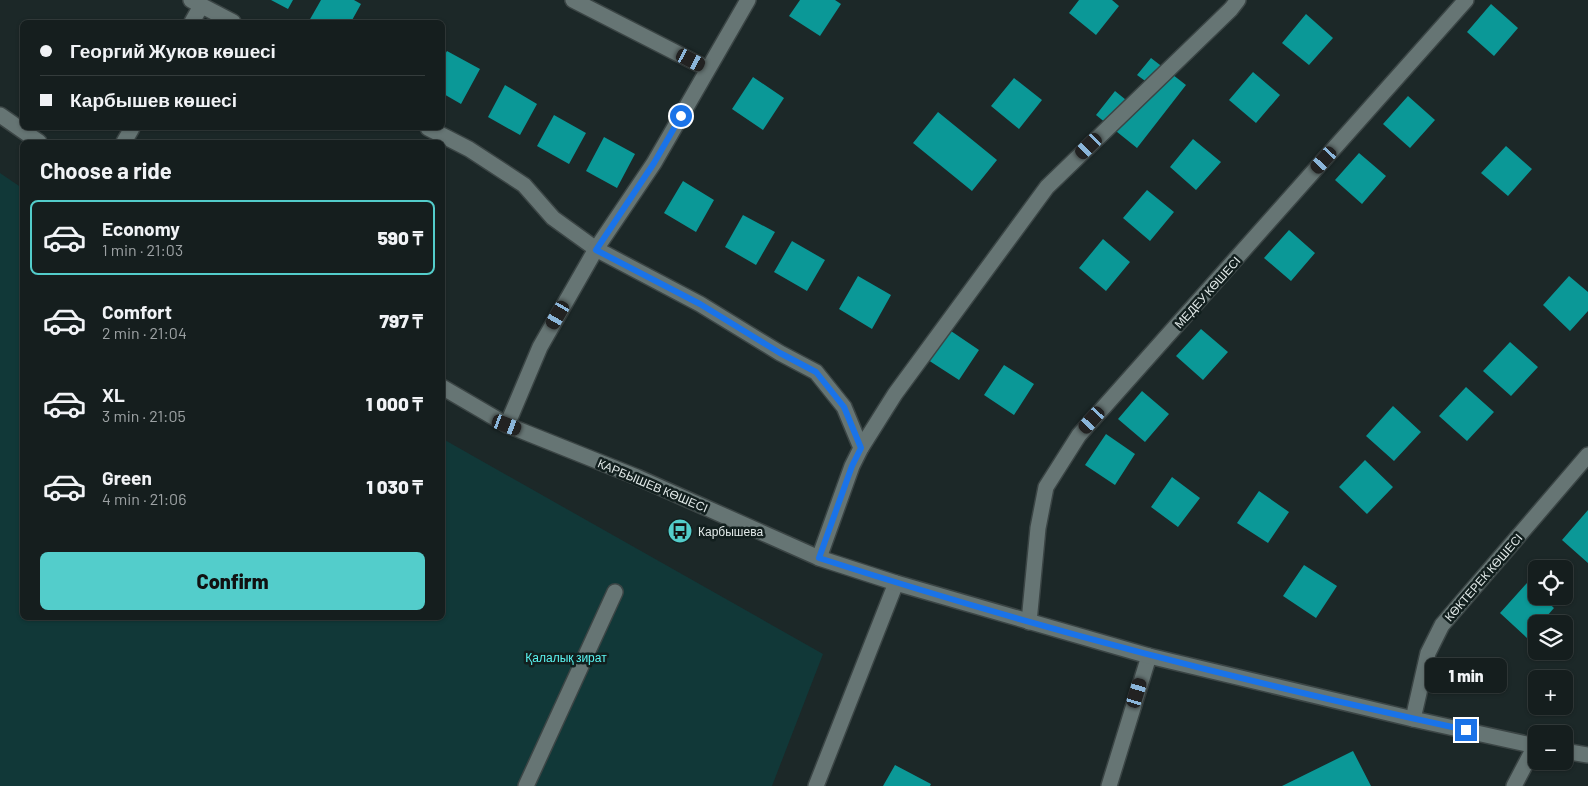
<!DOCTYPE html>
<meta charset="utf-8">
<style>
:root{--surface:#151e1e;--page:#1e2727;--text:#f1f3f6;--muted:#9da2a4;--line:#343c3c;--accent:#53cdcb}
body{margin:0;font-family:Barlow,sans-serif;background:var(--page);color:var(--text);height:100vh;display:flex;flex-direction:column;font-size:19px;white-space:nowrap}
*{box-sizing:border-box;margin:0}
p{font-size:16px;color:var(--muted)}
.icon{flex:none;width:28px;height:28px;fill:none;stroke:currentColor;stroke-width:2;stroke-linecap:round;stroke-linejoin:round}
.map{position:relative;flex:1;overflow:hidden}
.panel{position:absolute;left:20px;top:140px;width:425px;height:480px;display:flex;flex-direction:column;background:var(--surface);border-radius:8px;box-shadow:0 1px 4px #0004,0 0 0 1px var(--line)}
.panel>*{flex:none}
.guide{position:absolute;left:20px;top:20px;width:425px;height:110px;border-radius:8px;box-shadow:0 1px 4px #0004,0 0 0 1px var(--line);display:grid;align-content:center;height:110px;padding:0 20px;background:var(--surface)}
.fabs{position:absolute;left:1528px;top:560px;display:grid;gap:10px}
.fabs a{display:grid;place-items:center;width:45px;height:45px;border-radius:8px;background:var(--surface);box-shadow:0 1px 4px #0004,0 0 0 1px var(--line);font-size:25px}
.end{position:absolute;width:22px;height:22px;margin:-11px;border:6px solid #1a73e8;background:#fff;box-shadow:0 0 0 2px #fff}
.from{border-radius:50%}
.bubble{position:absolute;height:35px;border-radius:8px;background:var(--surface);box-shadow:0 1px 4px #0004,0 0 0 1px var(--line);font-size:16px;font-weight:800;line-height:35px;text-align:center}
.car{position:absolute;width:15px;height:30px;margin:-15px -8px;border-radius:6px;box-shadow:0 0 4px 1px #0007;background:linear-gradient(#222 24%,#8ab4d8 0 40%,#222 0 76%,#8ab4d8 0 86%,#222 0)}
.guide b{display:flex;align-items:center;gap:18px;height:48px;font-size:19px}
.guide b+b{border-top:1px solid var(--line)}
.guide i{width:12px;height:12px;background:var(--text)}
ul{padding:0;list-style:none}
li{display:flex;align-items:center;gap:15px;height:75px;margin:0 10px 8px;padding:0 10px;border:2px solid transparent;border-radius:8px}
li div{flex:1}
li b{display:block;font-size:19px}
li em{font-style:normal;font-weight:800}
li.selected{border-color:var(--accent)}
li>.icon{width:45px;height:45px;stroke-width:1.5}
h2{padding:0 20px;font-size:22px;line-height:60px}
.action{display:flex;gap:10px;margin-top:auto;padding:10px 20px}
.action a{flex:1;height:58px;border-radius:8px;background:var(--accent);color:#111;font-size:20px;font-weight:800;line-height:58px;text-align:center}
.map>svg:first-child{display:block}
</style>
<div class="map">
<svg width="1588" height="786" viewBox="0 0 1588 786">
<rect width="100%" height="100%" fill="#1c2828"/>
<path fill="#113838" d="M 0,173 L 22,188 L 22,618 L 442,618 L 443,439 L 823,654 L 772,786 L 0,786 Z"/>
<path fill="#0b9897" d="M 271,0 L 293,0 L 288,9 Z
M 321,0 L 354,0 L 361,4 L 351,22 L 312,22 L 309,21 Z
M 800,0 L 835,0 L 841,4 L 820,36 L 789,16 Z
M 1079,0 L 1112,0 L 1119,6 L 1096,35 L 1069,13 Z
M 1491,4 L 1518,28 L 1494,56 L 1467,32 Z
M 1306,14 L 1333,38 L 1309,65 L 1282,43 Z
M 447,51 L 480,69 L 461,104 L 442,93 L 442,59 Z
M 1151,58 L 1186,85 L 1137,148 L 1096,115 L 1115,91 L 1131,104 L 1148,83 L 1137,75 Z
M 1253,72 L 1280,95 L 1256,123 L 1229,100 Z
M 753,77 L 784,98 L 763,130 L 732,109 Z
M 1014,78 L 1042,100 L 1019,129 L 991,106 Z
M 505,85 L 537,104 L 520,135 L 488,117 Z
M 1408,96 L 1435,120 L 1410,148 L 1383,124 Z
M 938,112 L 997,160 L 972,191 L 913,143 Z
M 554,115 L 586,133 L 569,164 L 537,146 Z
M 604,137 L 635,154 L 617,188 L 586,171 Z
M 1193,139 L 1221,162 L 1196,190 L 1170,167 Z
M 1506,146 L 1532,169 L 1508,196 L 1481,173 Z
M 1359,153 L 1386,176 L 1362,204 L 1335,180 Z
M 683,181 L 714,200 L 696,232 L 664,213 Z
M 1147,190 L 1174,212 L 1150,241 L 1123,218 Z
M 743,215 L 775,232 L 756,265 L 725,247 Z
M 1289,230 L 1315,253 L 1291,281 L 1264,258 Z
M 1103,239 L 1130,262 L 1106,291 L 1079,268 Z
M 792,241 L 825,260 L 807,291 L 774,272 Z
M 858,276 L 891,295 L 872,329 L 839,309 Z
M 1569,276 L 1588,292 L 1588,311 L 1570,331 L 1543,305 Z
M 948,329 L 979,350 L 959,380 L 928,360 Z
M 1201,329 L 1228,352 L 1203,380 L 1176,356 Z
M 1510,342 L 1538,367 L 1511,396 L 1483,371 Z
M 1004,365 L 1034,384 L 1014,415 L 984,395 Z
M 1466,387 L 1494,412 L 1467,441 L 1439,416 Z
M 1142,391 L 1169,414 L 1145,442 L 1118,419 Z
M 1393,406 L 1421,432 L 1394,461 L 1366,436 Z
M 1106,434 L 1135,454 L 1115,485 L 1085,465 Z
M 1365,460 L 1393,487 L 1367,514 L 1339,487 Z
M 1172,477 L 1200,498 L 1178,527 L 1151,507 Z
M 1259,491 L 1289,512 L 1268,543 L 1237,523 Z
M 1588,510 L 1588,563 L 1562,540 Z
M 1304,565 L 1337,586 L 1316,618 L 1283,596 Z
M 1527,583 L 1536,592 L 1536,596 L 1541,596 L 1554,608 L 1540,624 L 1536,624 L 1536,628 L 1527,638 L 1500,613 Z
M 1353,751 L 1371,786 L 1282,786 Z
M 895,765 L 931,784 L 930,786 L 883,786 Z"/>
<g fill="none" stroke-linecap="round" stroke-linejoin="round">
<defs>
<path id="lane" d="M 191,0 L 233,22
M 192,22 L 201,6
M 428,128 L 469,149 L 524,185 L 553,218 L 596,249 L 700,304 L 780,353 L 816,372 L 844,407 L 861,448
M 124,142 L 132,128
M 526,786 L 615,592
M 816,786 L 896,583"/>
<path id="street" d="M 573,0 L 708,69
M 507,425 L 540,347 L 596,249 L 654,163 L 748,0
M 819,558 L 852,466 L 861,448 L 895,394 L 1047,187 L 1231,9 L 1238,0
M 1029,622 L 1038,528 L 1046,487 L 1079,435 L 1466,0
M 1413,719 L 1428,653 L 1442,625 L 1588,455
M 1109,786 L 1149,656
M 1514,786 L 1535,746"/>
<path id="secondary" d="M 0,115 L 39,142
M 442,387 L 507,425 L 637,477 L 819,558 L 896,583 L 1149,656 L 1413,719 L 1536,746
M 1564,751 L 1588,755"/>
</defs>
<use href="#lane" stroke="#3b4545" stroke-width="18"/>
<use href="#street" stroke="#3b4545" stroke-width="18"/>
<use href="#secondary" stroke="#3b4545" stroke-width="18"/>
<use href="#lane" stroke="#667574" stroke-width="15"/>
<use href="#street" stroke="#667574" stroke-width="15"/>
<use href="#secondary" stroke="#667574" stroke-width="15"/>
</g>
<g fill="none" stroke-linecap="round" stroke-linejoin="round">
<path stroke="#1a73e8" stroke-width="6" d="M 681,116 L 654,163 L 596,250 L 700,304 L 780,353 L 816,372 L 844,407 L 861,448 L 852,466 L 819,558 C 1032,627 1247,683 1466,730"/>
</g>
<defs>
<symbol id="bus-disc" viewBox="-11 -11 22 22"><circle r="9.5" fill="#53cdcb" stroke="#121f1e"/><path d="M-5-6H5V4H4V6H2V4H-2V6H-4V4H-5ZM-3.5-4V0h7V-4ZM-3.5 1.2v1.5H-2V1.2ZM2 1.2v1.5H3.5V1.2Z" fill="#111"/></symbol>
</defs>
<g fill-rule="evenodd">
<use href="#bus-disc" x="666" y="517" width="28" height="28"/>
</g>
<g text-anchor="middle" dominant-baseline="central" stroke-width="5" stroke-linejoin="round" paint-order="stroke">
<g font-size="12" fill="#e1e9e8" stroke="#121f1e">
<text transform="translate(1207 292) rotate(-48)">МЕДЕУ КӨШЕСІ</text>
<text transform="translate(653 485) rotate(23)">КАРБЫШЕВ КӨШЕСІ</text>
<text transform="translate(1483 577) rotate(-49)">КӨКТЕРЕК КӨШЕСІ</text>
</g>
<g font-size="12" fill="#e1e9e8" stroke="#121f1e" text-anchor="start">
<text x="698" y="531">Карбышева</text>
</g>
<g font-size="12" fill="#5bf5f2" stroke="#121f1e">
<text x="566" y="657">Қалалық зират</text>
</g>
</g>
</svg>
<div class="fabs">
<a><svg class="icon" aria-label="locate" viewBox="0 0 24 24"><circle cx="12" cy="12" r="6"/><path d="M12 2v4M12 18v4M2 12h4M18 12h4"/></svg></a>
<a><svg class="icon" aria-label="layers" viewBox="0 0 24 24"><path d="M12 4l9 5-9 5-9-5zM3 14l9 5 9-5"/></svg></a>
<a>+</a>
<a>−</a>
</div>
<i class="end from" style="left:681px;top:116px"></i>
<i class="end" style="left:1466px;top:730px"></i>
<div class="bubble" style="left:1425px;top:658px;width:82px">1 min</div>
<i class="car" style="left:691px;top:60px;rotate:117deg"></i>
<i class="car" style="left:1089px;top:146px;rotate:226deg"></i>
<i class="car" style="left:1324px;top:160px;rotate:222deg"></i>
<i class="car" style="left:558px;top:315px;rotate:210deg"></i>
<i class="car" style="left:1092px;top:420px;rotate:222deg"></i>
<i class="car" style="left:507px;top:425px;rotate:111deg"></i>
<i class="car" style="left:1137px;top:693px;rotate:17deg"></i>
<div class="guide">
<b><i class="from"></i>Георгий Жуков көшесі</b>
<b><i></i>Карбышев көшесі</b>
</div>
<section class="panel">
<h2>Choose a ride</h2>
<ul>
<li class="selected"><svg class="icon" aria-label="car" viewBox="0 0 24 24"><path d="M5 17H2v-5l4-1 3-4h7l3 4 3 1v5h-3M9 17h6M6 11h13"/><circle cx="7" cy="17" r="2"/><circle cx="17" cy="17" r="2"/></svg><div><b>Economy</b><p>1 min · 21:03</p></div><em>590 ₸</em></li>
<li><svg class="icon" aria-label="car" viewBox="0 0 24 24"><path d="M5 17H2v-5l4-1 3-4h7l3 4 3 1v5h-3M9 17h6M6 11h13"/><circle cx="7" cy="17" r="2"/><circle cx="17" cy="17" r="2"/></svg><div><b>Comfort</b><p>2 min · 21:04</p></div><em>797 ₸</em></li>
<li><svg class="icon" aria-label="car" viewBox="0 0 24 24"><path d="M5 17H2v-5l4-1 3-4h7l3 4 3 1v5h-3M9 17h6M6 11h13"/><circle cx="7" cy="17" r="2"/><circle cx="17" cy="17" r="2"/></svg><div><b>XL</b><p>3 min · 21:05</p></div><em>1 000 ₸</em></li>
<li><svg class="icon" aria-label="car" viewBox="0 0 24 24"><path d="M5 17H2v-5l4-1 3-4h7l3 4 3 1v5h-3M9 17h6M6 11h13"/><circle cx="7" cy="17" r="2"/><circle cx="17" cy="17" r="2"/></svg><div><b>Green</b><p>4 min · 21:06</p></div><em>1 030 ₸</em></li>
</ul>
<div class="action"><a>Confirm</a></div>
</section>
</div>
